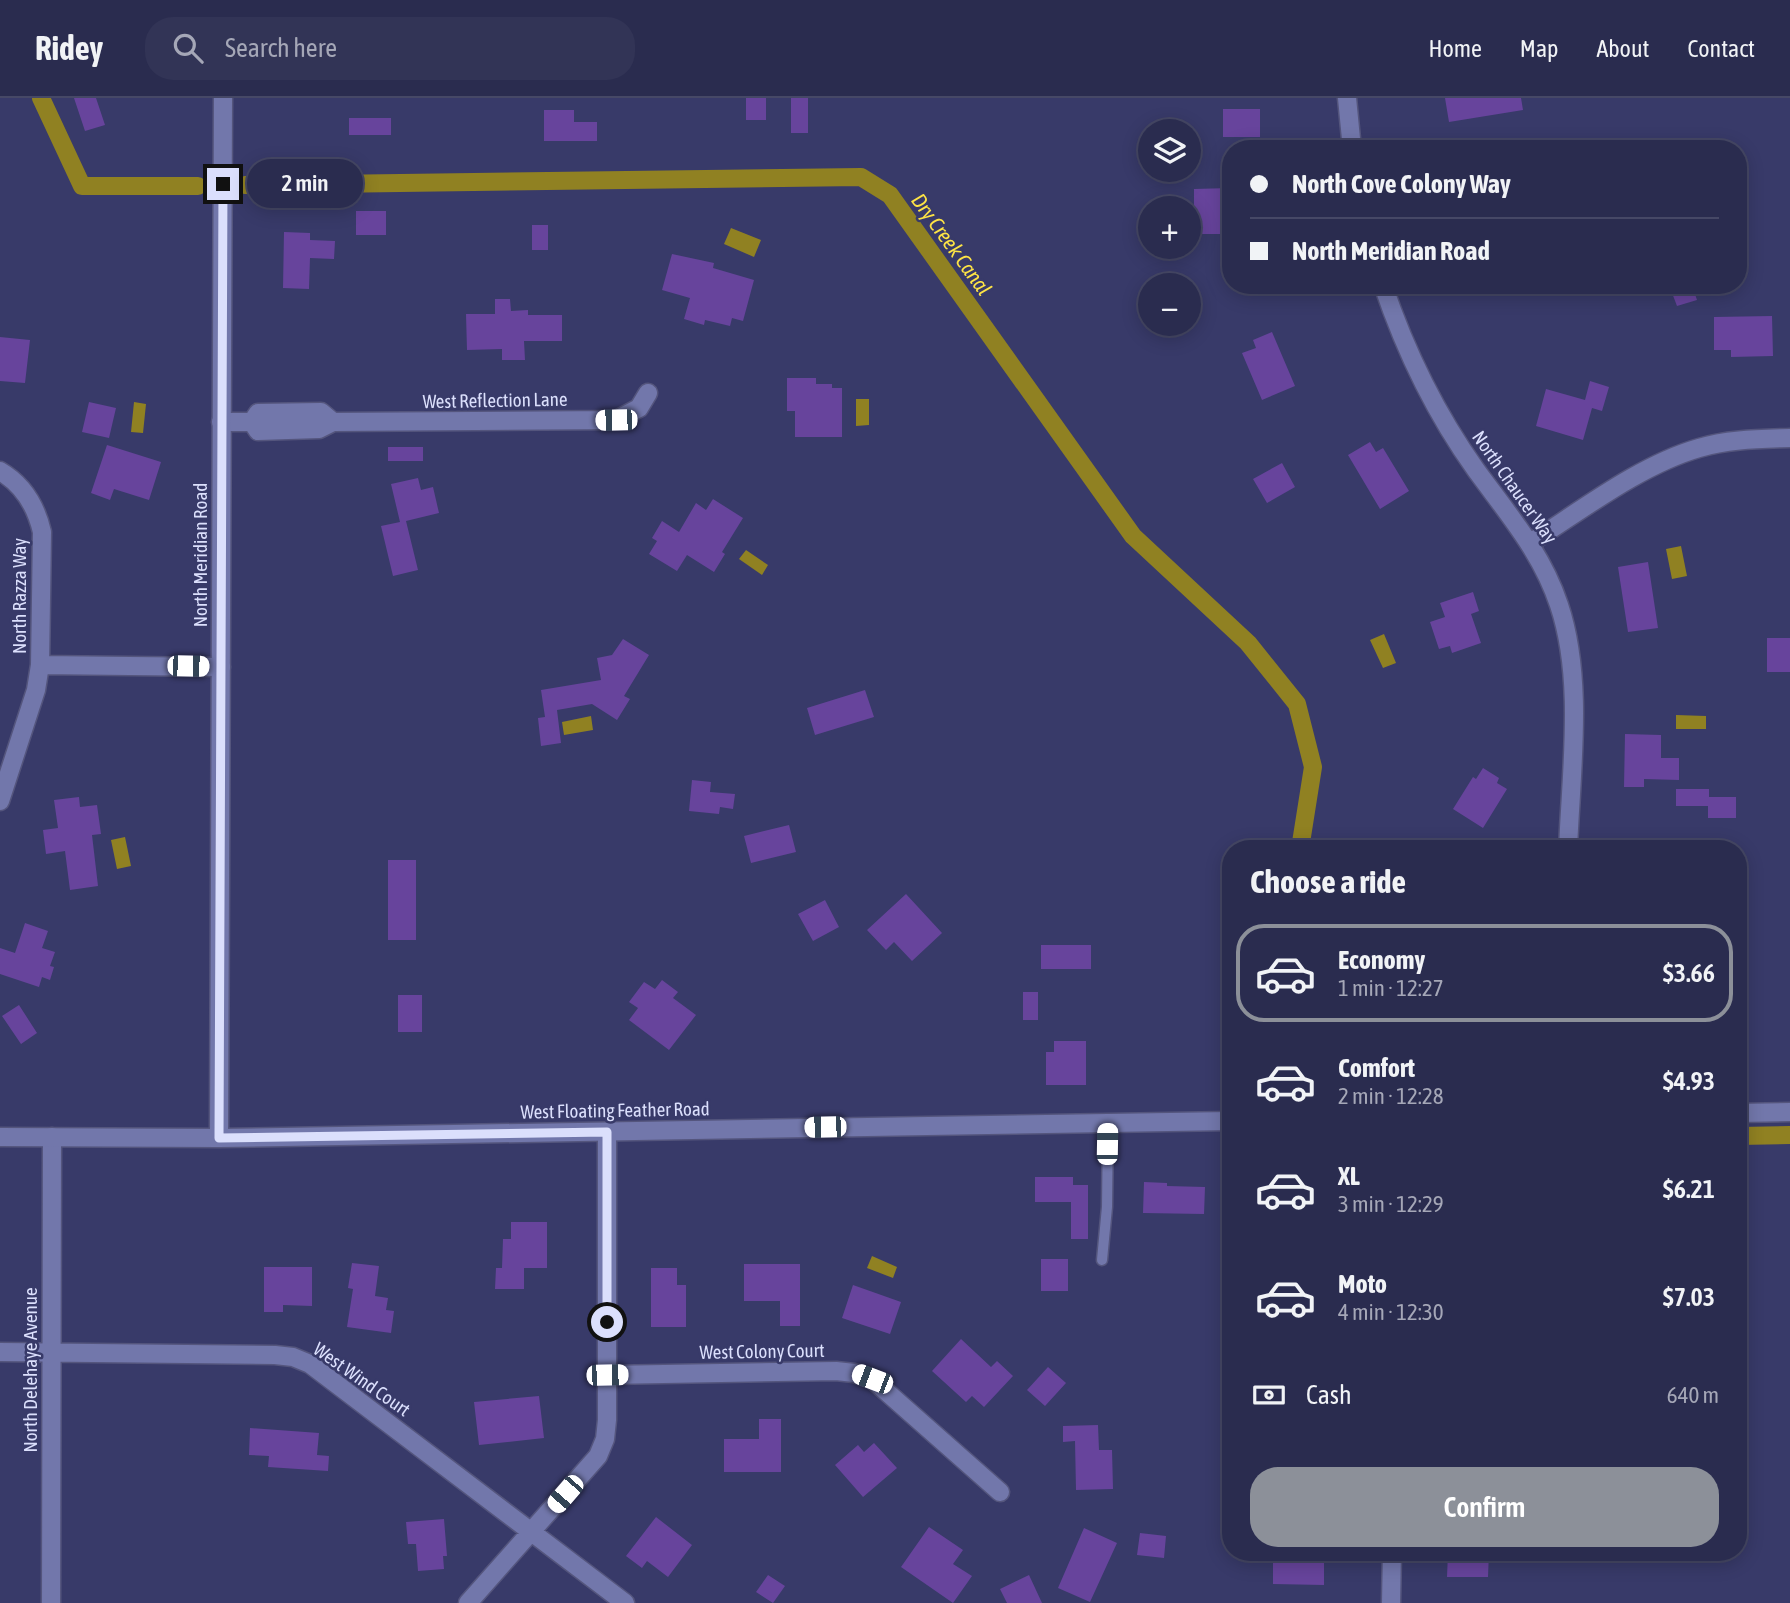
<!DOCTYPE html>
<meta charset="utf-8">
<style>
:root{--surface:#2a2c4f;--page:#323456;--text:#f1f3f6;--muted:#a5a7b7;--line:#464866;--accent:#8c9099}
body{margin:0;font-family:"Asap Condensed",sans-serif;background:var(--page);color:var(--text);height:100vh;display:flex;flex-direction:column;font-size:26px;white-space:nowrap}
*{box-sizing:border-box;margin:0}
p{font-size:23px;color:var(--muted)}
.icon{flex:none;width:38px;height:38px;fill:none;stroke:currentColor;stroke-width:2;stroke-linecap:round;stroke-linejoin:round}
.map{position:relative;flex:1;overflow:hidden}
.drawer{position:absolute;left:1222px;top:742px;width:525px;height:721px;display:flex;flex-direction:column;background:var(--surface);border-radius:28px;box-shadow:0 4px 18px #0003,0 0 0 2px var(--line)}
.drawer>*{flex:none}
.hud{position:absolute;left:1222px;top:42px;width:525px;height:154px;border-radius:28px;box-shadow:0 4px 18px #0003,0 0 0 2px var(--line);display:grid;align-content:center;height:154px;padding:0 28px;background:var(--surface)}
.controls{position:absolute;left:1138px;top:21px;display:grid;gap:14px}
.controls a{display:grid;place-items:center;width:63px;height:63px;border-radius:50%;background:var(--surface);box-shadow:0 4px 18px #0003,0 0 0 2px var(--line);font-size:35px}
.end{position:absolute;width:32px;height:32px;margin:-16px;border:9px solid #dbdffc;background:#111;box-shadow:0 0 0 4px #111}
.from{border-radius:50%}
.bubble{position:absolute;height:49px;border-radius:24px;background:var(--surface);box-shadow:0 4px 18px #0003,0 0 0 2px var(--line);font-size:23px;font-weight:600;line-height:49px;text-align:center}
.car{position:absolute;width:21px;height:42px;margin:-21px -10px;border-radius:9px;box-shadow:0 0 5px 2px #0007;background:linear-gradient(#fff 24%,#345 0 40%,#fff 0 76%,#345 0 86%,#fff 0)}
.hud b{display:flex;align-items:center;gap:24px;height:66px;font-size:26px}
.hud b+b{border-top:2px solid var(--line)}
.hud i{width:18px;height:18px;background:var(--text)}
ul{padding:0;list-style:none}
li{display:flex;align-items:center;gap:21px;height:98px;margin:0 14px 10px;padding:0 14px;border:4px solid transparent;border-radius:28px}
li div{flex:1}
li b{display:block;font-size:26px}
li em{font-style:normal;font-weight:600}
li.on{border-color:var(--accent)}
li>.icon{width:63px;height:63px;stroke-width:1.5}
h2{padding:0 28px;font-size:32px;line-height:84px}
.pay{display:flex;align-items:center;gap:18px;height:77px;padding:0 28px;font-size:26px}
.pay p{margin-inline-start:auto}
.primary-button{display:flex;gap:14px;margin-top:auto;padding:14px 28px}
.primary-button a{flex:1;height:80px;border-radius:28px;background:var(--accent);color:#fff;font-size:28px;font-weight:600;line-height:80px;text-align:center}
header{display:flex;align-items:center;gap:42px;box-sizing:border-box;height:98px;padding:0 35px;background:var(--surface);border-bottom:2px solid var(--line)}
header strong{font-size:33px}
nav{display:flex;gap:38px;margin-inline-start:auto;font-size:24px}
.search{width:490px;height:63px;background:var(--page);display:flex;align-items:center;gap:18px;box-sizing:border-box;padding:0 24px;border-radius:28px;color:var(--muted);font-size:26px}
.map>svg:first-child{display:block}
</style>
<header>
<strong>Ridey</strong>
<div class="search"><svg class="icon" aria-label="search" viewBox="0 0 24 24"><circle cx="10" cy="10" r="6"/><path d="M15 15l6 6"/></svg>Search here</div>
<nav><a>Home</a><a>Map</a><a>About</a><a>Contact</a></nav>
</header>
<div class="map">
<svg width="1790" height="1505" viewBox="0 0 1790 1505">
<rect width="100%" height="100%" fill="#383a69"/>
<path fill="#908122" d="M 731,130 L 761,142 L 754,159 L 724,146 Z
M 856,301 L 869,301 L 869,327 L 856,328 Z
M 134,304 L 146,306 L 143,335 L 131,334 Z
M 1681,448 L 1687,478 L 1672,481 L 1666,451 Z
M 746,452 L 768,467 L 762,477 L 739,461 Z
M 1384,536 L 1396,565 L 1383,570 L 1370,542 Z
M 1676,617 L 1706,618 L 1706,631 L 1676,631 Z
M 591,618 L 593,632 L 564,637 L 562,624 Z
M 125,739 L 131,768 L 117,771 L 111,742 Z
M 872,1158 L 897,1169 L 893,1180 L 867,1170 Z"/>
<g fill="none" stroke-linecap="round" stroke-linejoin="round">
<path stroke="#908122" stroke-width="18" d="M 41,0 L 82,88 L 198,88
M 245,87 L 861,79 L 890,97 L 1133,438 L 1248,545 L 1297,606 L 1313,669 L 1300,751
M 1738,1038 L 1790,1037"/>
</g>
<path fill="#67449c" d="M 74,0 L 96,0 L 105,27 L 85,33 Z
M 746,0 L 766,0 L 766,22 L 746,22 Z
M 791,0 L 808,0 L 808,35 L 791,35 Z
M 1445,0 L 1521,0 L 1523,12 L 1449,24 Z
M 1223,11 L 1260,11 L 1260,39 L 1223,39 Z
M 544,12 L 574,12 L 574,24 L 597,24 L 597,43 L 544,43 Z
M 349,20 L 391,20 L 391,37 L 349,37 Z
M 1230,90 L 1230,136 L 1194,136 L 1194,91 Z
M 356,113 L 386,113 L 386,137 L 356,137 Z
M 532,127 L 548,127 L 548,152 L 532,152 Z
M 284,134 L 310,135 L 310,142 L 335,143 L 334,161 L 310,160 L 309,191 L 283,190 Z
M 672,156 L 714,165 L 713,170 L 754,182 L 743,223 L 732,220 L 730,228 L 705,222 L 704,227 L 684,221 L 690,200 L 662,192 Z
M 1669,187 L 1692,187 L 1697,202 L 1677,208 Z
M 495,201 L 510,201 L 511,213 L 528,212 L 528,217 L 562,217 L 562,243 L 524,243 L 525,262 L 502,262 L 502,251 L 467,252 L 466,216 L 495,216 Z
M 1772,218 L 1773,258 L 1731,259 L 1731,252 L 1714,252 L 1714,219 Z
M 1272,234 L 1295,288 L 1262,302 L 1242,255 L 1256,250 L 1253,242 Z
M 0,239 L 30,242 L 25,285 L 0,283 Z
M 787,280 L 816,280 L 816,286 L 832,286 L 832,290 L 842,290 L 842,339 L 795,339 L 795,313 L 787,313 Z
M 1590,283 L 1609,289 L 1602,313 L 1592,310 L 1583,342 L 1536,328 L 1546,291 L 1585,302 Z
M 89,304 L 116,310 L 109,340 L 82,334 Z
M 1370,344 L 1376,354 L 1383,350 L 1409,393 L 1380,411 L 1348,357 Z
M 107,347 L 161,364 L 149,402 L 114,391 L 110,402 L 91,395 Z
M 388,349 L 423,349 L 423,363 L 388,363 Z
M 1282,365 L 1295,389 L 1267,405 L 1253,381 Z
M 418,380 L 421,392 L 433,389 L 439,415 L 406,423 L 418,472 L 393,478 L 381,428 L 400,424 L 391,386 Z
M 713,401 L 743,420 L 722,454 L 725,456 L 714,474 L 687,457 L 677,473 L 649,456 L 657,443 L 652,440 L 662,423 L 679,434 L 696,405 L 706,412 Z
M 1648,464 L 1658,530 L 1628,534 L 1618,469 Z
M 1473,494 L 1479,513 L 1471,516 L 1481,545 L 1452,555 L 1450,548 L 1439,551 L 1430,524 L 1445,519 L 1440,505 Z
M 1767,540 L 1790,540 L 1790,574 L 1767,574 Z
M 623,541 L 649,557 L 624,598 L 630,601 L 617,622 L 592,606 L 557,612 L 561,645 L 541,648 L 538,620 L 545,619 L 541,592 L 601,582 L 597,560 L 612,557 Z
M 865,592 L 874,619 L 815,637 L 807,610 Z
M 1625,636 L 1661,637 L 1661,660 L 1679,660 L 1679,682 L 1644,681 L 1644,689 L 1624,689 Z
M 1483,670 L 1499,680 L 1497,685 L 1507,691 L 1483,730 L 1453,711 L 1473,679 L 1476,681 Z
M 692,682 L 711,684 L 710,694 L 735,696 L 733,711 L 720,709 L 719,716 L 689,713 Z
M 1676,691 L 1709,691 L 1709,699 L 1736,699 L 1736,720 L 1708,720 L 1708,708 L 1676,708 Z
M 79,699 L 80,709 L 97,707 L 101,736 L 92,737 L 98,788 L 70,792 L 65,753 L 46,756 L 43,732 L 58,730 L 54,702 Z
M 789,727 L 796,754 L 751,765 L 744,738 Z
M 388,762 L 416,762 L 416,842 L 388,842 Z
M 906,796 L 942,835 L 912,863 L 894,844 L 886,852 L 867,832 Z
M 825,802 L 839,829 L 813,843 L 798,816 Z
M 25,825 L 48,833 L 42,850 L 55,854 L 50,868 L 54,869 L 50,882 L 42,879 L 39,889 L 0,876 L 0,850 L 15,855 Z
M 1041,847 L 1091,847 L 1091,871 L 1041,871 Z
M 662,882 L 678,894 L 673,900 L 696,917 L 669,952 L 629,922 L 638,910 L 629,904 L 644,884 L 655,891 Z
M 1023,894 L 1038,894 L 1038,922 L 1023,922 Z
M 398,897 L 422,897 L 422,934 L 398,934 Z
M 19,907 L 37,935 L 21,946 L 2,918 Z
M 1054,943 L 1086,943 L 1086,987 L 1046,987 L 1046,954 L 1054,954 Z
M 1035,1079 L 1073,1079 L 1073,1087 L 1088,1087 L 1088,1141 L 1071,1141 L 1071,1104 L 1035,1104 Z
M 1144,1084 L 1167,1085 L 1167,1088 L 1205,1089 L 1204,1116 L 1143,1115 Z
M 511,1124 L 547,1124 L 547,1170 L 524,1170 L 524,1191 L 495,1191 L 496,1170 L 502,1170 L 503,1141 L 511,1141 Z
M 1041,1161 L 1068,1161 L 1068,1193 L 1041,1193 Z
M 352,1165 L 379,1168 L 375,1198 L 388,1200 L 386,1212 L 394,1213 L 391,1235 L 347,1229 L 353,1191 L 348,1190 Z
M 744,1166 L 800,1166 L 800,1228 L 780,1228 L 780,1203 L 744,1203 Z
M 264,1169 L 312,1169 L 312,1208 L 283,1207 L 283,1214 L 264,1214 Z
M 651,1170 L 677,1170 L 677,1187 L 686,1187 L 686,1229 L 651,1229 Z
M 853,1187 L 901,1204 L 890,1236 L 842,1220 Z
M 961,1241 L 991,1269 L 997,1263 L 1013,1278 L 984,1309 L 972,1298 L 966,1304 L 932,1273 Z
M 1048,1269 L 1066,1285 L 1045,1308 L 1027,1292 Z
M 539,1298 L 544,1340 L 479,1347 L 474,1304 Z
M 759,1321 L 781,1321 L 781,1374 L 724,1374 L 724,1341 L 759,1341 Z
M 1098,1327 L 1099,1352 L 1112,1352 L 1113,1391 L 1076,1392 L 1075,1343 L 1063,1344 L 1063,1328 Z
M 250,1330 L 319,1335 L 317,1357 L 329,1358 L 328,1373 L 268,1369 L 269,1358 L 249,1357 Z
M 874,1345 L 897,1370 L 863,1399 L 835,1367 L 858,1347 L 864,1354 Z
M 656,1419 L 692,1447 L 668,1479 L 647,1463 L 642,1470 L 626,1458 Z
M 444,1421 L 447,1458 L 443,1458 L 444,1471 L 418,1473 L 416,1446 L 408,1446 L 406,1424 Z
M 929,1429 L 963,1452 L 953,1466 L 972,1478 L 953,1505 L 901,1469 Z
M 1084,1430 L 1117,1445 L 1090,1504 L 1058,1490 Z
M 1140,1435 L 1166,1438 L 1164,1460 L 1137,1457 Z
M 1273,1454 L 1324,1454 L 1324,1487 L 1273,1486 Z
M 1448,1454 L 1489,1454 L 1488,1479 L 1447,1479 Z
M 768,1477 L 785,1488 L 773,1505 L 756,1494 Z
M 1029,1477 L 1042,1505 L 1007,1505 L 1000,1491 Z"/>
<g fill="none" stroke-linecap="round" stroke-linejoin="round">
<defs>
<path id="lane" d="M 1102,1162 L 1107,1109 L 1108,1025"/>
<path id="street" d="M 1347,0 L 1352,51
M 1383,187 C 1405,252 1436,316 1476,372 C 1508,416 1542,455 1559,507 C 1584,581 1571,673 1568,751
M 221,324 L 252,324
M 333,324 L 321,314 L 258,315 L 252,324 L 258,333 L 319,331 L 333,324 L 616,322 L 639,310 L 648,295
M 0,373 C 24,387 36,408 42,434 L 40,567 L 36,592 L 0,703
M 1530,445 C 1582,412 1640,367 1699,350 C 1728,341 1760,341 1790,340
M 40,567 L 221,569
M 0,1254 L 275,1257 L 293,1259 L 310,1266 L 625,1505
M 607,1277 L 836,1273 L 854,1275 L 872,1281 L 1000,1394
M 51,1505 L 52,1039
M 468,1505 L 598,1358 L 605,1341 L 607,1322 L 607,1034
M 1391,1505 L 1392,1454"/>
<path id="secondary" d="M 1738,1015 L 1790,1014
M 0,1039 L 219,1040 L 1230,1023
M 219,1040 L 223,0"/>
</defs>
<use href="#lane" stroke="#54557d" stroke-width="13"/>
<use href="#street" stroke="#54557d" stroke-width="21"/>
<use href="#secondary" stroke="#54557d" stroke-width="21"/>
<use href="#lane" stroke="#7277ab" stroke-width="10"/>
<use href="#street" stroke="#7277ab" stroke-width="18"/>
<use href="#secondary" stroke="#7277ab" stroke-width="18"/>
</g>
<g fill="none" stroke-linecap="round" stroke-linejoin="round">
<path stroke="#dbdffc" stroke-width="9" d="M 223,86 L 219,1040 L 607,1034 L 607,1224"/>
</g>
<g text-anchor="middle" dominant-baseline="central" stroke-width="5" stroke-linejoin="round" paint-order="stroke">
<g font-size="19" fill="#dbdffc" stroke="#383a69">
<text transform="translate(495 302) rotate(-1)">West Reflection Lane</text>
<text transform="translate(1515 389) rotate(55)">North Chaucer Way</text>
<text transform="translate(200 457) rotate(-90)">North Meridian Road</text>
<text transform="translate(19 498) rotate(-90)">North Razza Way</text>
<text transform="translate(615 1012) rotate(-1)">West Floating Feather Road</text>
<text transform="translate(762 1253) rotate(-1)">West Colony Court</text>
<text transform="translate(30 1272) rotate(-90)">North Delehaye Avenue</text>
<text transform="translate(362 1281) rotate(35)">West Wind Court</text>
</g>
<g font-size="21" font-style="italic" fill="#fee445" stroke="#383a69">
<text transform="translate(952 146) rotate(54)">Dry Creek Canal</text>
</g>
</g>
</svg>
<div class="controls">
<a><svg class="icon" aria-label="layers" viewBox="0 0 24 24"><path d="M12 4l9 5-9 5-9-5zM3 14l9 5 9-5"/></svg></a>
<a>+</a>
<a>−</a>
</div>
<i class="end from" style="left:607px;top:1224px"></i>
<i class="end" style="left:223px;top:86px"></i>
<div class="bubble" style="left:247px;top:61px;width:116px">2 min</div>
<i class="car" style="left:616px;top:322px;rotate:269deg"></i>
<i class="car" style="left:188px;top:568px;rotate:91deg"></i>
<i class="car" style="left:825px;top:1029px;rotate:269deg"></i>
<i class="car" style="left:1107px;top:1046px;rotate:1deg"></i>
<i class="car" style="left:607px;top:1277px;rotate:89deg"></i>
<i class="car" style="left:872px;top:1281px;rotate:291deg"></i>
<i class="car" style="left:565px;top:1396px;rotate:221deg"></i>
<div class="hud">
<b><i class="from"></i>North Cove Colony Way</b>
<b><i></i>North Meridian Road</b>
</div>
<section class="drawer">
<h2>Choose a ride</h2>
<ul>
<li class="on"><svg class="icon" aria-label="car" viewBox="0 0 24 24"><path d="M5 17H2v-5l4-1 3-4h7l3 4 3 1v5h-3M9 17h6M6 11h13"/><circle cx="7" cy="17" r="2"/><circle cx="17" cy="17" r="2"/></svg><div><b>Economy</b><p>1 min · 12:27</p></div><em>$3.66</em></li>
<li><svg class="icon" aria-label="car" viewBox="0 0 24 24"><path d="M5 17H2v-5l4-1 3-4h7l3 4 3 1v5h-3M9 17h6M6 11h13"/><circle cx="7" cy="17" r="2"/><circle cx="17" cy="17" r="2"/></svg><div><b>Comfort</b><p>2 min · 12:28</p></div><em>$4.93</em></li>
<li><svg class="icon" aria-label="car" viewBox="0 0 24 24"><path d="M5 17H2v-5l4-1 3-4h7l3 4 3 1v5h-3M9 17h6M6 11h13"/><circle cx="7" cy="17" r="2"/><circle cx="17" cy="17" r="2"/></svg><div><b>XL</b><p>3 min · 12:29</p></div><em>$6.21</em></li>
<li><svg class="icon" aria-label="car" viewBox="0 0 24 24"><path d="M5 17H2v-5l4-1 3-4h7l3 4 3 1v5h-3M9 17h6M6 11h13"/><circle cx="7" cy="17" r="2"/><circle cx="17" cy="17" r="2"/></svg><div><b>Moto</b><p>4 min · 12:30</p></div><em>$7.03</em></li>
</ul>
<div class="pay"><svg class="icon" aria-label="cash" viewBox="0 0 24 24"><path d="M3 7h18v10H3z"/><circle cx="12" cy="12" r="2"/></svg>Cash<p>640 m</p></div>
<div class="primary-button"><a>Confirm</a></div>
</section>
</div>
